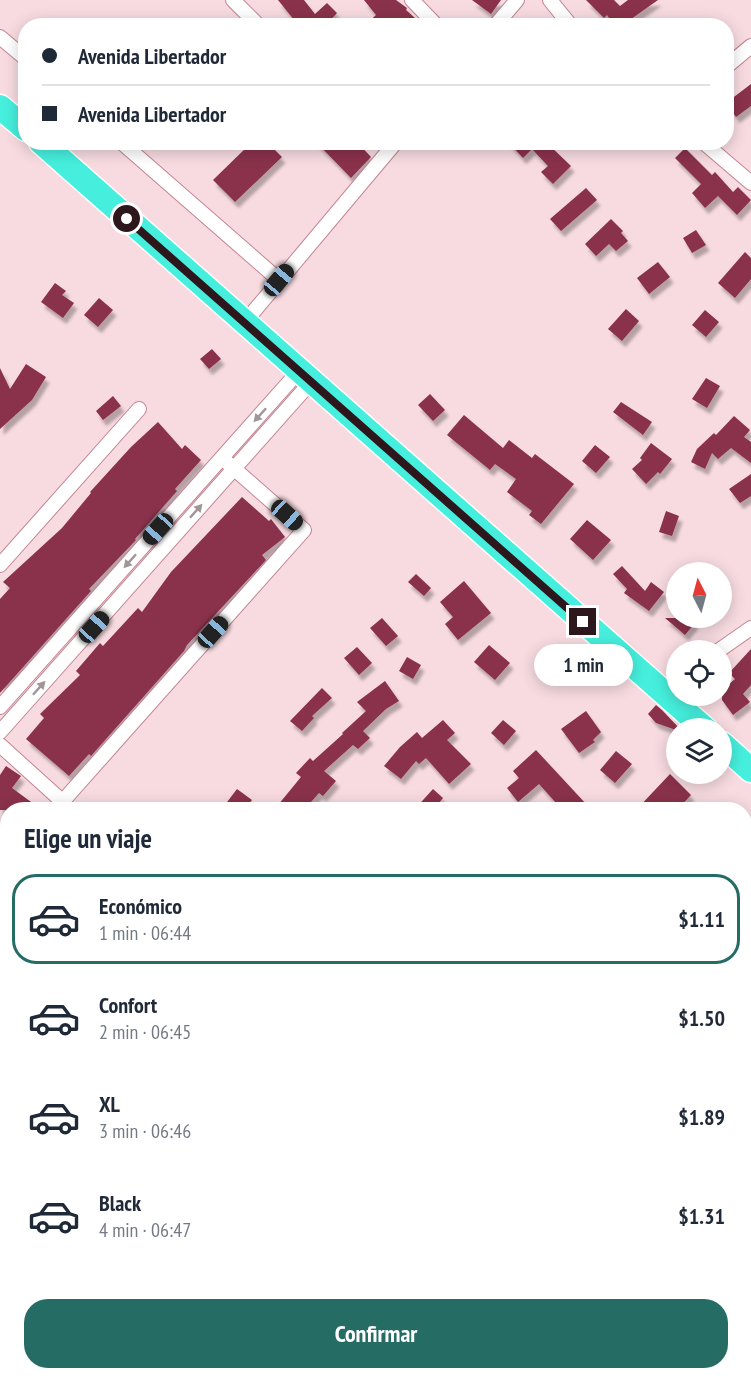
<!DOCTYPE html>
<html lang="es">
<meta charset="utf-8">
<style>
:root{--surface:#fff;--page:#f2f2f3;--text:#1f2937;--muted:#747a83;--line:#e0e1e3;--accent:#246c64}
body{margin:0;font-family:"PT Sans Narrow",sans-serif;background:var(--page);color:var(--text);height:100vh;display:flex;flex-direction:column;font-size:22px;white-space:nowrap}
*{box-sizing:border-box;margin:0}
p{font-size:20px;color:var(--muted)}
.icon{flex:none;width:33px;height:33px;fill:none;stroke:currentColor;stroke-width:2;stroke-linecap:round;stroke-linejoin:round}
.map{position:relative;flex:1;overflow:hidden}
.details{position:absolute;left:0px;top:802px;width:752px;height:578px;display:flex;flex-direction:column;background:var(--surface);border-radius:24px 24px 0 0;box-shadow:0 3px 15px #0003}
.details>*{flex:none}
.guide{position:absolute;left:18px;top:18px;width:716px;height:132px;border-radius:24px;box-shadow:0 3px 15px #0003;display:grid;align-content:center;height:132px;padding:0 24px;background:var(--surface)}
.needle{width:39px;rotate:354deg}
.tools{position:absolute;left:666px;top:562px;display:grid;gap:12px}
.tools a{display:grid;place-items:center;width:66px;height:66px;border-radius:50%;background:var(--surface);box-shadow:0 3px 15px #0003;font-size:30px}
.end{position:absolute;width:27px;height:27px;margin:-14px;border:8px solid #2d161c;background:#fff;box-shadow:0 0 0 3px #fff}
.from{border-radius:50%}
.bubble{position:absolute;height:42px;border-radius:21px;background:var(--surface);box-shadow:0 3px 15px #0003;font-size:20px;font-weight:600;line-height:42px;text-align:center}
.car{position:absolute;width:18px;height:36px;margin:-18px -9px;border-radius:8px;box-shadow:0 0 4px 2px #0007;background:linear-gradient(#222 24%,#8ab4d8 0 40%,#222 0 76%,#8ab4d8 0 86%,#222 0)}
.guide b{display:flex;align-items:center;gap:21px;height:57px;font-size:22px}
.guide b+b{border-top:2px solid var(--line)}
.guide i{width:15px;height:15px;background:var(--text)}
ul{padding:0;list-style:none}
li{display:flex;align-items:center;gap:18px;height:90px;margin:0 12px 9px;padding:0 12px;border:3px solid transparent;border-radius:24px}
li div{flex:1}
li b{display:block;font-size:22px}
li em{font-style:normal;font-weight:600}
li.current{border-color:var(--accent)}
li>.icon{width:54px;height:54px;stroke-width:1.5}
h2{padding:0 24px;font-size:27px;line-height:72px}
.action{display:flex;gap:12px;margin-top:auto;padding:12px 24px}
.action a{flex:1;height:69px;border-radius:24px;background:var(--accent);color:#fff;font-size:24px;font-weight:600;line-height:69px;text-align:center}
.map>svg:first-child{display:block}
</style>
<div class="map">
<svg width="751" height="1379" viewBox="0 0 751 1379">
<defs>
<filter id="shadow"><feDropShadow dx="3.5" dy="6" stdDeviation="1.5" flood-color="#0004"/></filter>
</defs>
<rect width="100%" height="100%" fill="#f7dbe0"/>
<path fill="#8a304c" filter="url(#shadow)" d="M 278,0 L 304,0 L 315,14 L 327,3 L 337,13 L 325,26 L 299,26 Z
M 364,0 L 396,0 L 407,8 L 406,10 L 424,26 L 364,26 L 376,15 Z
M 472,0 L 501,0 L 491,14 Z
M 586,0 L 614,0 L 620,6 L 628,0 L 658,0 L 624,24 L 620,19 L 613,24 L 607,15 L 604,18 Z
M 751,84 L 751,106 L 736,117 L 726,103 Z
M 252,142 L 267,142 L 282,157 L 235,202 L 213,180 Z
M 316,142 L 357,142 L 371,157 L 351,178 Z
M 508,142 L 546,142 L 571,166 L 553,184 L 541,172 L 548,166 L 532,149 L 523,158 Z
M 685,148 L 712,175 L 715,172 L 733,192 L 738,187 L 751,200 L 737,215 L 718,196 L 705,208 L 692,193 L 701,184 L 675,158 Z
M 586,188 L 597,200 L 561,231 L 550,219 Z
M 611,219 L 623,231 L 621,233 L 628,241 L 616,251 L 609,244 L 596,256 L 585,244 Z
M 696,230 L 706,245 L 692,253 L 683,238 Z
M 745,252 L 751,258 L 751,279 L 735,298 L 718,283 Z
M 658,262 L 670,277 L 649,294 L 637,278 Z
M 55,283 L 66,291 L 62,295 L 74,303 L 63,318 L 41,302 Z
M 99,298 L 113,310 L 98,327 L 84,315 Z
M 626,309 L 639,321 L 622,341 L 608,329 Z
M 705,310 L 719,322 L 706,337 L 692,325 Z
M 212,349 L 221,359 L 209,369 L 200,359 Z
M 26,364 L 46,377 L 32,400 L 0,429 L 0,368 L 10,389 Z
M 706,378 L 720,386 L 707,408 L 692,399 Z
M 430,394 L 445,410 L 433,421 L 418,405 Z
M 113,396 L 121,406 L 103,420 L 96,411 Z
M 621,402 L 652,422 L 643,435 L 613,412 Z
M 464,415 L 503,448 L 509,440 L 532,458 L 535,454 L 574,484 L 541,524 L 529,515 L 532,511 L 507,492 L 516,479 L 495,464 L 490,470 L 447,435 Z
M 734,416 L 750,430 L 744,437 L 751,442 L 751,463 L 731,448 L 718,459 L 712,453 L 705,469 L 691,462 L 697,449 L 714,433 L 716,435 Z
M 158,422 L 182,449 L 185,445 L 201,460 L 175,489 L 177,491 L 135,539 L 136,540 L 89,589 L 91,591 L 0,693 L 0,599 L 10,588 L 3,582 L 62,528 L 91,493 L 90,492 L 131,447 Z
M 651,443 L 672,459 L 660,474 L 658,472 L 646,484 L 632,469 L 642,460 L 640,458 Z
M 595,445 L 610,457 L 596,473 L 582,461 Z
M 751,474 L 751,496 L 740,503 L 729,489 Z
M 242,497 L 269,521 L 271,519 L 285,537 L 262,555 L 266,560 L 187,645 L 184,651 L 91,756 L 89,754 L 69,776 L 26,739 L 44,718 L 40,714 L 80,675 L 76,671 L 100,643 L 103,646 L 138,608 L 142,612 L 171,572 Z
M 666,511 L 679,516 L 672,536 L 659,532 Z
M 587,520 L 611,540 L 593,560 L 570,539 Z
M 622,566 L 645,591 L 651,582 L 664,592 L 649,611 L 624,593 L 627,589 L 613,574 Z
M 416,574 L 431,588 L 424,596 L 408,582 Z
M 464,581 L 491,613 L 458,640 L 445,624 L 453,617 L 440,602 Z
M 382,618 L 398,636 L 386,646 L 370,628 Z
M 665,618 L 690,618 L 695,623 L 685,635 Z
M 489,645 L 510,663 L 495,680 L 474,662 Z
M 357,647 L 372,663 L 359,675 L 344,658 Z
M 751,649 L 751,685 L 743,694 L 750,702 L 733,715 L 722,700 L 722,690 L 735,679 L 729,673 Z
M 407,657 L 421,665 L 413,679 L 399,671 Z
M 385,681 L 399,701 L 386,709 L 363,731 L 370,738 L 358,749 L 353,745 L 324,771 L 336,781 L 323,796 L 319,793 L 304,810 L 284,810 L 278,805 L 301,777 L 296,773 L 310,758 L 313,761 L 343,734 L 342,733 L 366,711 L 357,702 Z
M 322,688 L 332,698 L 312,716 L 314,718 L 302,731 L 290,721 Z
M 656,705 L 662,710 L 680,729 L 676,730 L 656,723 L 648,714 Z
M 586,711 L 601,732 L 593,740 L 595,742 L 579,753 L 561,729 Z
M 443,720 L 455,733 L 447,740 L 471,764 L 449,784 L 426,758 L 419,764 L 416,761 L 401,779 L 384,766 L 400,747 L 417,732 L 422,738 Z
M 503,720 L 516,731 L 504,745 L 491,733 Z
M 536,750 L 587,805 L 581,810 L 550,810 L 557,804 L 539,784 L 518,802 L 507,788 L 519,778 L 513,771 Z
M 616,751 L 632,764 L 615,783 L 600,770 Z
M 6,766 L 21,776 L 12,788 L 42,810 L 0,810 L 0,775 Z
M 670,774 L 691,795 L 677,810 L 636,810 Z
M 237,789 L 252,800 L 244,810 L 221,810 Z
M 433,789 L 443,798 L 433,810 L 414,810 Z"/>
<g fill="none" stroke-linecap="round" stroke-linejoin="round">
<defs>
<path id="street" d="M 233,0 L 259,26
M 412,0 L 437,26
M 550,0 L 571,26
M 495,26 L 517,0
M 0,37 L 26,59
M 726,67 L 751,46
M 121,142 L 279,280
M 703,142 L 751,183
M 244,323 L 396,142
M 0,565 L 139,409
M 718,651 L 751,628
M 0,707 L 299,371
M 0,732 L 311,382
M 0,745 L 63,802
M 55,810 L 304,530 L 222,458
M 0,872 L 8,864
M 744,1360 L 751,1353
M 727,1379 L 733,1372"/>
<path id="highway" d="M 0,107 L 26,129
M 41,142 L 705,729
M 722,744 L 751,770"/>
</defs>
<use href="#street" stroke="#c38492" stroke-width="16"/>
<use href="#highway" stroke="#fff" stroke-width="27"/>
<use href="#street" stroke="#fff" stroke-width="14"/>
<use href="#highway" stroke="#46efdd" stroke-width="24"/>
</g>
<defs><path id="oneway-solid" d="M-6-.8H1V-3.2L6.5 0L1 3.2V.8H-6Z" transform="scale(1.5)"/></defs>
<g fill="#a09699">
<use href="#oneway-solid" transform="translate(260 415) rotate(132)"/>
<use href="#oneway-solid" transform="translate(196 511) rotate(-48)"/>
<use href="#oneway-solid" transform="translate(130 561) rotate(132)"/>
<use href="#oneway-solid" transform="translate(39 688) rotate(-48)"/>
</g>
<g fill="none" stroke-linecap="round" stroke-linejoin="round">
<path stroke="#2d161c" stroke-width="8" d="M 127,219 L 583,622"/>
</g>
</svg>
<div class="tools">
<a><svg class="needle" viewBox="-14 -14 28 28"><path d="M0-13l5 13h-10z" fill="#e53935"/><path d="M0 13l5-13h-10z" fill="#747a83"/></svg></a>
<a><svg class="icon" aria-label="locate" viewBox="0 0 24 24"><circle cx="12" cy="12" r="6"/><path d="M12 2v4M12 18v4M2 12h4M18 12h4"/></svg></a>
<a><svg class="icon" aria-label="layers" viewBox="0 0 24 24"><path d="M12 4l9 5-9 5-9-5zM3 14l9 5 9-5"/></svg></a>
</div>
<i class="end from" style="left:127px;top:219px"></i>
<i class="end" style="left:583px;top:622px"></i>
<div class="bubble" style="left:534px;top:644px;width:99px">1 min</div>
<i class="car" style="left:279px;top:280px;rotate:40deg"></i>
<i class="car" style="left:287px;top:515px;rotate:132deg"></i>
<i class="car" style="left:158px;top:529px;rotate:222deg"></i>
<i class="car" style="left:94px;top:627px;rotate:42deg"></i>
<i class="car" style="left:213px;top:632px;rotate:42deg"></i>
<div class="guide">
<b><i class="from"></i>Avenida Libertador</b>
<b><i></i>Avenida Libertador</b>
</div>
<section class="details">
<h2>Elige un viaje</h2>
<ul>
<li class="current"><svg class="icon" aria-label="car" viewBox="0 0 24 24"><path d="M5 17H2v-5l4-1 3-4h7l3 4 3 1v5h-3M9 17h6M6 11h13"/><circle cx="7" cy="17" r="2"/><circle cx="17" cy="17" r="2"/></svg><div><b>Económico</b><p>1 min · 06:44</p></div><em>$1.11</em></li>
<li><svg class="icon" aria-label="car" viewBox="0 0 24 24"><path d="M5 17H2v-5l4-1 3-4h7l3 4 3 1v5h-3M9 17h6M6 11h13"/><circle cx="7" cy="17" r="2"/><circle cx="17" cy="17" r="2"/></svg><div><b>Confort</b><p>2 min · 06:45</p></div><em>$1.50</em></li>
<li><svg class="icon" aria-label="car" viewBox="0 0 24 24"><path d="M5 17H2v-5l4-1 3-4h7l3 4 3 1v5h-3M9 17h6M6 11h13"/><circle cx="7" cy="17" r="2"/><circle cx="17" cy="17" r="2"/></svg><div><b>XL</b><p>3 min · 06:46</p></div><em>$1.89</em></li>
<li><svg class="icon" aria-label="car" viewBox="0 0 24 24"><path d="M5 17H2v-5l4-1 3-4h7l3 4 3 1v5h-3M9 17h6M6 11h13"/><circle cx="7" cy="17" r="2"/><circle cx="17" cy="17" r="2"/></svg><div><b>Black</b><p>4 min · 06:47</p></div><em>$1.31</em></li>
</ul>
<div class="action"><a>Confirmar</a></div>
</section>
</div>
